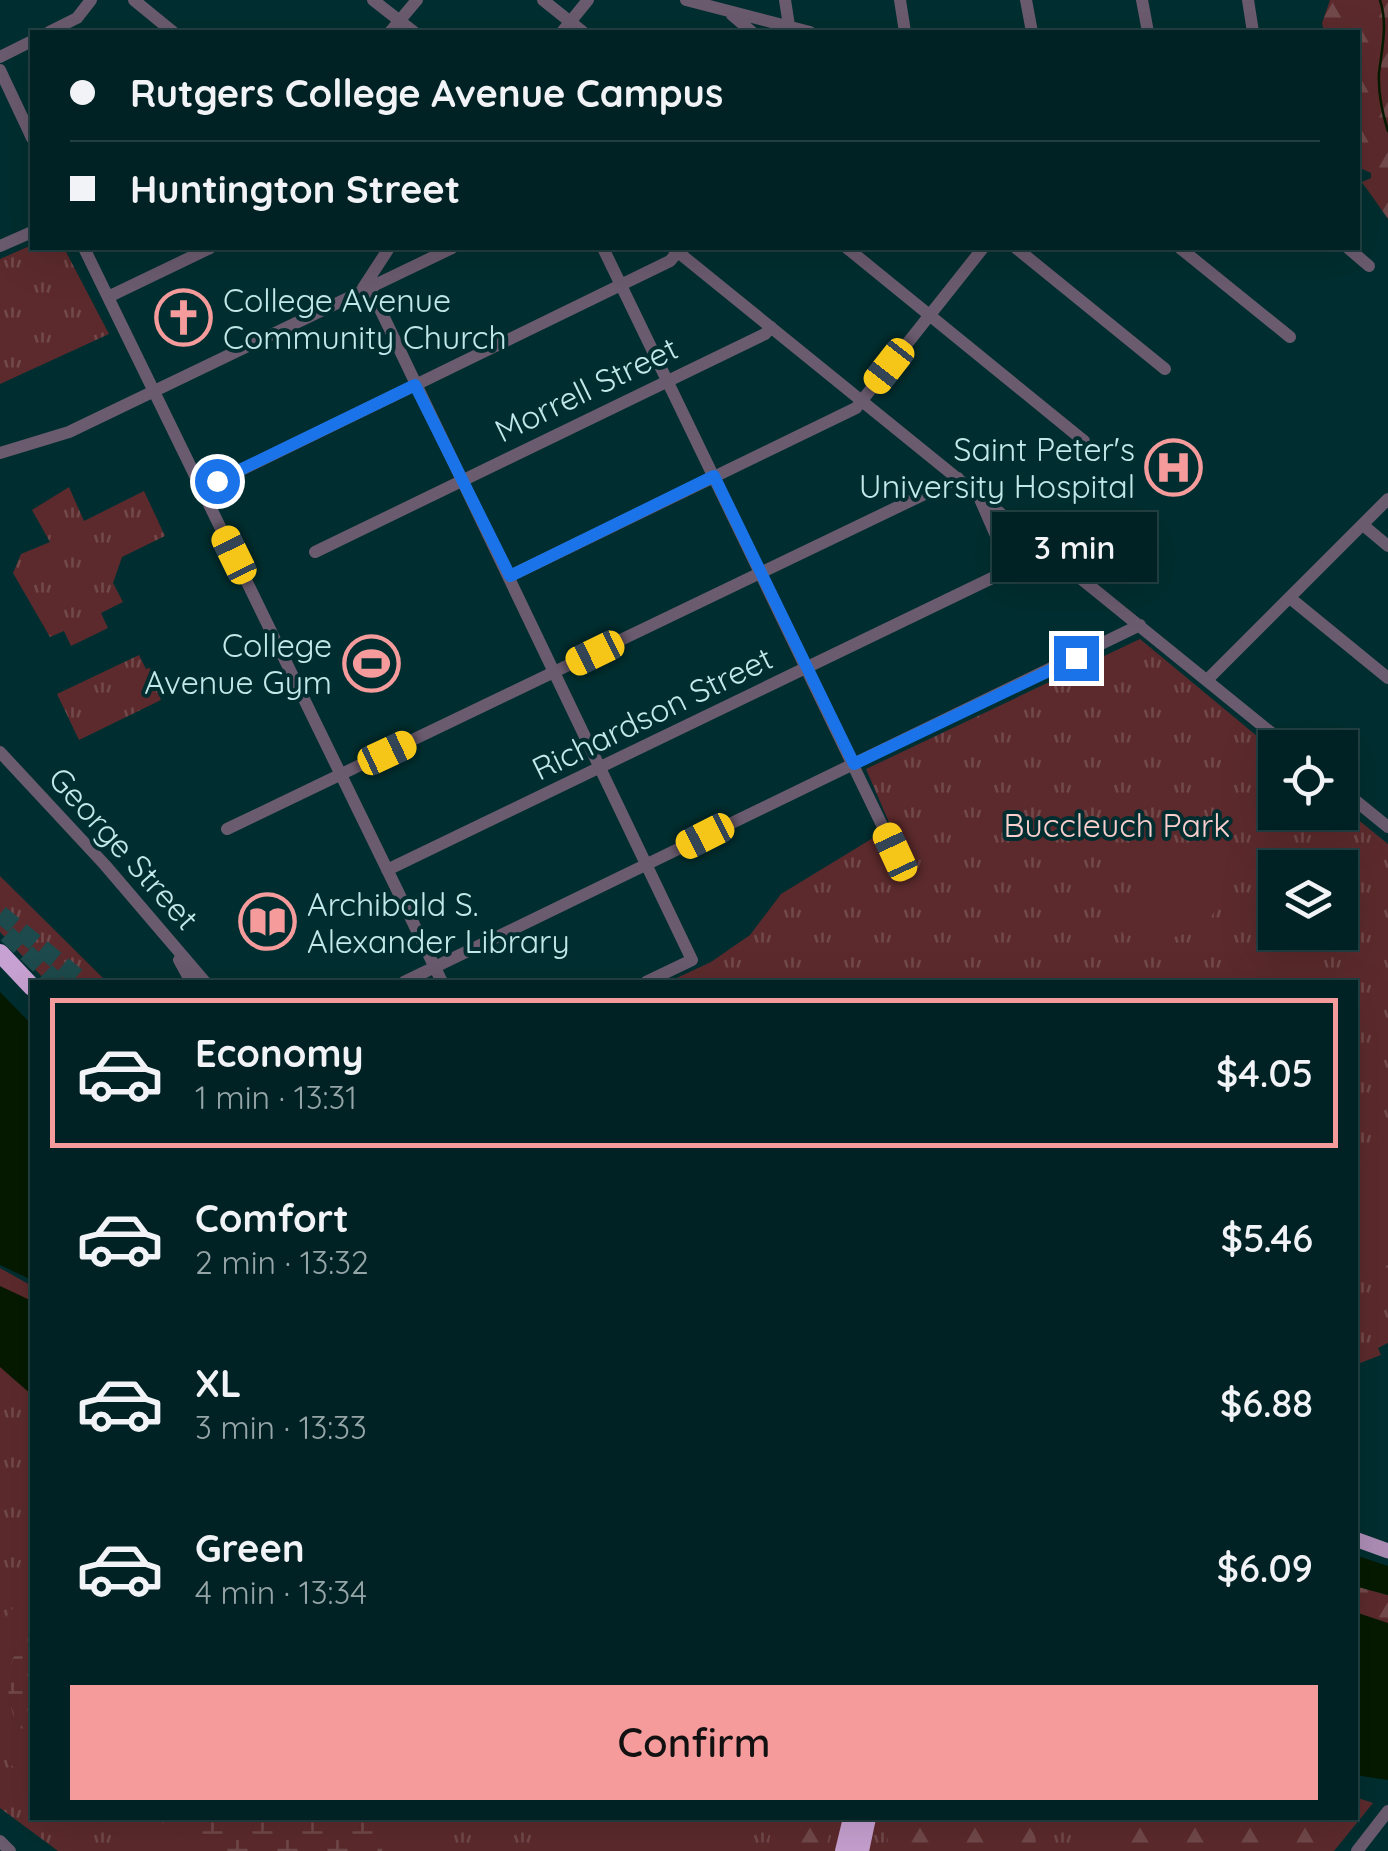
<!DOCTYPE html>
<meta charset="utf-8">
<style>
:root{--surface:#002224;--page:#0a2a2c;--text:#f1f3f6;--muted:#95a4a6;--line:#223f41;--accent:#f59b9b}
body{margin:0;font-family:Quicksand,sans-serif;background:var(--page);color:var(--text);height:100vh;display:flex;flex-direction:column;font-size:38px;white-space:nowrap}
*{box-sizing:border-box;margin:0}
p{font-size:32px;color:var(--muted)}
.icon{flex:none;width:55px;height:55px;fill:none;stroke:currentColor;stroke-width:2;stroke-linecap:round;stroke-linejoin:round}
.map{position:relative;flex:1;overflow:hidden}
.drawer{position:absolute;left:30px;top:980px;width:1328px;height:840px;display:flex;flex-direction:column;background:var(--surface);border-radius:0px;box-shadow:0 10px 40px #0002,0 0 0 2px var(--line)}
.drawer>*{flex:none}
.banner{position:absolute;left:30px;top:30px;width:1330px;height:220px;border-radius:0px;box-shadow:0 10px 40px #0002,0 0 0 2px var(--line);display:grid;align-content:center;height:220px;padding:0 40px;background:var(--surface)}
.tools{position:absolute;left:1258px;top:730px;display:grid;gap:20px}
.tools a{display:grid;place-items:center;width:100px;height:100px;border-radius:0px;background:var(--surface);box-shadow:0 10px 40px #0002,0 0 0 2px var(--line);font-size:50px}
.end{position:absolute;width:45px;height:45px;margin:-22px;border:12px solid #1a73e8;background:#fff;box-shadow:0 0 0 5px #fff}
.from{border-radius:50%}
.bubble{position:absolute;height:70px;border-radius:0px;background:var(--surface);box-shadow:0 10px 40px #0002,0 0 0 2px var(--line);font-size:32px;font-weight:600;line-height:70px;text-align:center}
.car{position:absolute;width:30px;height:60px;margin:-30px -15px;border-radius:12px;box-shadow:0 0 8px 2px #0007;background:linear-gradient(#f5c518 24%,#345 0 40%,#f5c518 0 76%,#345 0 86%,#f5c518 0)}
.banner b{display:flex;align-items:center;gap:35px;height:95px;font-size:38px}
.banner b+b{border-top:2px solid var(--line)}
.banner i{width:25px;height:25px;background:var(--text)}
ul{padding:18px 0 0;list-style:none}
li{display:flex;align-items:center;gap:30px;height:150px;margin:0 20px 15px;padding:0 20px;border:5px solid transparent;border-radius:0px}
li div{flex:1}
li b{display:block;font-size:38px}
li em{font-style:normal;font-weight:600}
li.active{border-color:var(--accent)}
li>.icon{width:90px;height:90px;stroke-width:1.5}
.cta{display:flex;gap:20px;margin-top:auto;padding:20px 40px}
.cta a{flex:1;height:115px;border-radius:0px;background:var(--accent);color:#111;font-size:40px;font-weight:600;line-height:115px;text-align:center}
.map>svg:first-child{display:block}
</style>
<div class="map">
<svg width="1388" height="1851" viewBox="0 0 1388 1851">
<defs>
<pattern id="grass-tufts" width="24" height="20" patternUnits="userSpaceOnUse" patternTransform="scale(2.5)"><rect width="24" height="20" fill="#5c2a2c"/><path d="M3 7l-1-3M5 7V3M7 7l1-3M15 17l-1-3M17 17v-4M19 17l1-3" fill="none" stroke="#72494b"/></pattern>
<pattern id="forest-firs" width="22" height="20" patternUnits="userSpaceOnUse" patternTransform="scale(2.5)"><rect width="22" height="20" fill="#5c2a2c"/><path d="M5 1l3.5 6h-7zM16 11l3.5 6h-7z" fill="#72494b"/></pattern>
<pattern id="wetland-marsh" width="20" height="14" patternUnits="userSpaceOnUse" patternTransform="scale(2.5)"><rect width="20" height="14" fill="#5c2a2c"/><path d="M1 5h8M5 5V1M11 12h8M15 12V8" fill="none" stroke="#72494b"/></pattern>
</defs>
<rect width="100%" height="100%" fill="#002e30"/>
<path fill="url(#grass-tufts)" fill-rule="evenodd" d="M 32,245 L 64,248 L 109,334 L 0,384 L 0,259 Z
M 69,487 L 84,521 L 144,491 L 165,536 L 122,557 L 113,583 L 123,602 L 101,613 L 108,628 L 71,646 L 64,631 L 50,637 L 13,573 L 21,554 L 50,542 L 32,510 Z
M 1140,639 L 1275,751 L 1275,812 L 1340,812 L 1340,805 L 1388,844 L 1388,1343 L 1378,1348 L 1381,1355 L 1355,1365 L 1355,982 L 668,982 L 711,962 L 750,935 L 781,894 L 891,827 L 866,769 ZM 1275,868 L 1340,868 L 1340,932 L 1275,932 Z
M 139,655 L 146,669 L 150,668 L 161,700 L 79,740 L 57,694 Z
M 0,876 L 106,981 L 108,982 L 45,980 L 0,932 Z
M 0,1268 L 32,1286 L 32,1818 L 1355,1818 L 1355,1797 L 1373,1803 L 1334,1851 L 58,1851 L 0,1808 Z"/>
<path fill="url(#forest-firs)" d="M 1330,0 L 1388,0 L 1388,219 L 1362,182 L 1371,178 L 1371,173 L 1358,167 L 1358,32 L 1324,32 L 1322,23 Z
M 1355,1586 L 1388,1595 L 1388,1624 L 1355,1614 Z
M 774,1818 L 834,1818 L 825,1851 L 767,1851 Z
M 889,1818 L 1033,1818 L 1037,1851 L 887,1851 Z
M 1086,1818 L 1348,1818 L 1317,1851 L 1102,1851 Z"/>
<path fill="url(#wetland-marsh)" d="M 32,1627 L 32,1744 C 0,1703 0,1668 32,1627 Z
M 153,1818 L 395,1818 L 382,1851 L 215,1851 Z"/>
<path fill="#5c2a2c" d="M 1139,848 L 1230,853 L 1222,896 L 1206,927 L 1168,939 L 1123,935 Z
M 1275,922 L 1275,932 L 1297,933 C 1311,947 1310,963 1308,982 L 1265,982 L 1238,961 Z
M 1388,1136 L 1388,1265 L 1358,1276 L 1355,1272 L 1355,1178 Z
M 32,1591 L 32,1627 L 17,1646 L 4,1685 L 15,1721 L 32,1744 L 32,1787 L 0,1753 L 0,1625 L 15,1605 Z
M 89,1818 L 153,1818 L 215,1851 L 151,1851 Z
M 395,1818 L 427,1818 L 418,1851 L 382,1851 Z
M 560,1818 L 756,1818 L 747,1851 L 556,1851 Z"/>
<path fill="#051a01" d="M 0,992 L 32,1025 L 32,1280 L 0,1265 Z
M 0,1286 L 32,1301 L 32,1395 L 0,1367 Z
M 1355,1555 L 1388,1566 L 1388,1595 L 1355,1586 Z
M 1355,1612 L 1388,1623 L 1388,1780 L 1355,1775 Z"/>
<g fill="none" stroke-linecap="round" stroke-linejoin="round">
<path stroke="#051a01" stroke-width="2.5" d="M 1380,0 C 1388,24 1382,48 1379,73 C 1378,93 1382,112 1388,131"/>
<path stroke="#1d4a4c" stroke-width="18" stroke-dasharray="18 9" stroke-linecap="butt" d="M 0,914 L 83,982
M 7,934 L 57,982"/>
<path stroke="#6a5b6e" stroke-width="12" d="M 134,0 L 173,32
M 373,0 L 414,32
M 543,0 L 583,32
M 686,0 L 810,32
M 785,0 L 790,32
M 900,0 L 905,32
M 1026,0 L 1032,32
M 1142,0 L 1148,32
M 1248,0 L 1253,32
M 732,15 L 752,32
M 49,32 L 77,18 L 91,0
M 390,32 L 417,0
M 562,32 L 588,0
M 0,57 L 32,41
M 0,70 L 32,138
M 0,246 L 32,232
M 84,248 L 442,982
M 603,248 L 895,852
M 673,248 L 1290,748
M 847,248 L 1084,441
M 1016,248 L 1165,369
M 1180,248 L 1290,337
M 1348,248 L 1369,266
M 369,286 L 692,960 L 646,982
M 363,288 L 389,248
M 108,297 L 210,248
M 0,453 L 69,432 L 452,248
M 202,489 L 670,261 L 681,248
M 980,499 L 1011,570
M 1363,525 L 1388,546
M 315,552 L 765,334 L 771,327
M 510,576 L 856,408 L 983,248
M 1290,598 L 1388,678
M 1207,680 L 1388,499
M 0,752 L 105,865 L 205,982
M 1340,788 L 1388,827
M 227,829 L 958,478
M 387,870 L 1048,551
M 179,960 L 191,982
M 404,982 L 1140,625
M 0,1841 L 10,1851
M 1357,1851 L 1388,1811"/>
<path stroke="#ad8db5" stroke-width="15" d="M 1355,1539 L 1388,1551"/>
<path stroke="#c7a1d1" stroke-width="18" d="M 0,953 L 32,987
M 844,1851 L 852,1818
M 860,1851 L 867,1818"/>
</g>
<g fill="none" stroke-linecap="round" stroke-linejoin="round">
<path stroke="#1a73e8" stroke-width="12" d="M 217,481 L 415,385 L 510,576 L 714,476 L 854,764 L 1076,658"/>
</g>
<defs>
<symbol id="church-ring" viewBox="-11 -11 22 22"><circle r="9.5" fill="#002e30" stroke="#f59b9b" stroke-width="1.5"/><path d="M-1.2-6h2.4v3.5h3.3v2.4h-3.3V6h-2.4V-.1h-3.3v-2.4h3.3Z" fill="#f59b9b"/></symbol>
<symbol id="hospital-ring" viewBox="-11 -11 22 22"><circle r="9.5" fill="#002e30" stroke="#f59b9b" stroke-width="1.5"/><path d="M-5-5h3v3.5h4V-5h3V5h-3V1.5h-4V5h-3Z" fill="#f59b9b"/></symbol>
<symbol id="stadium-ring" viewBox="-11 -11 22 22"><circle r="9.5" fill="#002e30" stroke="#f59b9b" stroke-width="1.5"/><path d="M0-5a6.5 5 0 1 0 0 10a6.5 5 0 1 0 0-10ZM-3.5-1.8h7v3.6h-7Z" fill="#f59b9b"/></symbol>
<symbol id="library-ring" viewBox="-11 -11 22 22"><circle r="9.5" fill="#002e30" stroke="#f59b9b" stroke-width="1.5"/><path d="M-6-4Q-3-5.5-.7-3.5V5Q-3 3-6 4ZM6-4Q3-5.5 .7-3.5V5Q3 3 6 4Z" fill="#f59b9b"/></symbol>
</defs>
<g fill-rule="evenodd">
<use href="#church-ring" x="152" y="286" width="63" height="63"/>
<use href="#hospital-ring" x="1142" y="436" width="63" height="63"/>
<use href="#stadium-ring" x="340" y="632" width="63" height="63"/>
<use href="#library-ring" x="236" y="890" width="63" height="63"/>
</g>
<g text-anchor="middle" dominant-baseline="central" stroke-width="8" stroke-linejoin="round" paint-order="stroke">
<g font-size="32" fill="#c2e8ea" stroke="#002e30" text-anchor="start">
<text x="223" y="300">College Avenue<tspan x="223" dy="37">Community Church</tspan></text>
<text x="1135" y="449" text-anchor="end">Saint Peter's<tspan x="1135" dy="37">University Hospital</tspan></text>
<text x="332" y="645" text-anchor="end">College<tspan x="332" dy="37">Avenue Gym</tspan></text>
<text x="307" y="904">Archibald S.<tspan x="307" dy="37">Alexander Library</tspan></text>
</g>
<g font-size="32" fill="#c2e8ea" stroke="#002e30">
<text transform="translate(586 389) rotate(-26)">Morrell Street</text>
<text transform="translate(652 713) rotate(-26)">Richardson Street</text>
<text transform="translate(124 848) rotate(48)">George Street</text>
</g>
<g font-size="32" fill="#fbcfce" stroke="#002e30">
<text x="1117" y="825">Buccleuch Park</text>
</g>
</g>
</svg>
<div class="tools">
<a><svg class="icon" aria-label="locate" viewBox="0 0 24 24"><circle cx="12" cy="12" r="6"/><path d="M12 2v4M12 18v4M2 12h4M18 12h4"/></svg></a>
<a><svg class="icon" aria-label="layers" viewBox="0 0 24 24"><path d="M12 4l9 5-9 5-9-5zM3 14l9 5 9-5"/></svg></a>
</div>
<i class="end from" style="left:217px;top:481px"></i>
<i class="end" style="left:1076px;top:658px"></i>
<div class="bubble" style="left:992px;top:512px;width:165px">3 min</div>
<i class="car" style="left:889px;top:366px;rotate:218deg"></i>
<i class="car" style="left:234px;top:555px;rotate:334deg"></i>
<i class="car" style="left:595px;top:653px;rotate:244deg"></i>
<i class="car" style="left:387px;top:753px;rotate:65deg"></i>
<i class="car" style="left:705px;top:836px;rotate:243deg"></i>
<i class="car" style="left:895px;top:852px;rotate:335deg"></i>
<div class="banner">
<b><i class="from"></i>Rutgers College Avenue Campus</b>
<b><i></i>Huntington Street</b>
</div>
<section class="drawer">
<ul>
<li class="active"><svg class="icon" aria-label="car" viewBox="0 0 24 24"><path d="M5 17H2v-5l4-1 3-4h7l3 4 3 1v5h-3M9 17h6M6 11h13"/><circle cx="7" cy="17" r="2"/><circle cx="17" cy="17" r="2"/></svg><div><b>Economy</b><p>1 min · 13:31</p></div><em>$4.05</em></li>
<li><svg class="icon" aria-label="car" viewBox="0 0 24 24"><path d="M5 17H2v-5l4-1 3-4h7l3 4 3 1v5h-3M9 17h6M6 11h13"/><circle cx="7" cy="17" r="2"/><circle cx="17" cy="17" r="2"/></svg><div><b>Comfort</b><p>2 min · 13:32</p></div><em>$5.46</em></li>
<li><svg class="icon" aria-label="car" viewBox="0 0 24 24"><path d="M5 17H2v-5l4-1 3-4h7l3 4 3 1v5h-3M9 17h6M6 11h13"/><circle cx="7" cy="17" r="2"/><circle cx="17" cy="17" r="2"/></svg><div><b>XL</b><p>3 min · 13:33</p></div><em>$6.88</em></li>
<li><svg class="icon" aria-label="car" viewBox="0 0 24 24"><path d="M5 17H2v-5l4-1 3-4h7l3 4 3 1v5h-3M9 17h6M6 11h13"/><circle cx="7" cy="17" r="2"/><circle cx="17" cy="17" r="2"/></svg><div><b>Green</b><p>4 min · 13:34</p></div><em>$6.09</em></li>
</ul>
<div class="cta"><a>Confirm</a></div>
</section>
</div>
